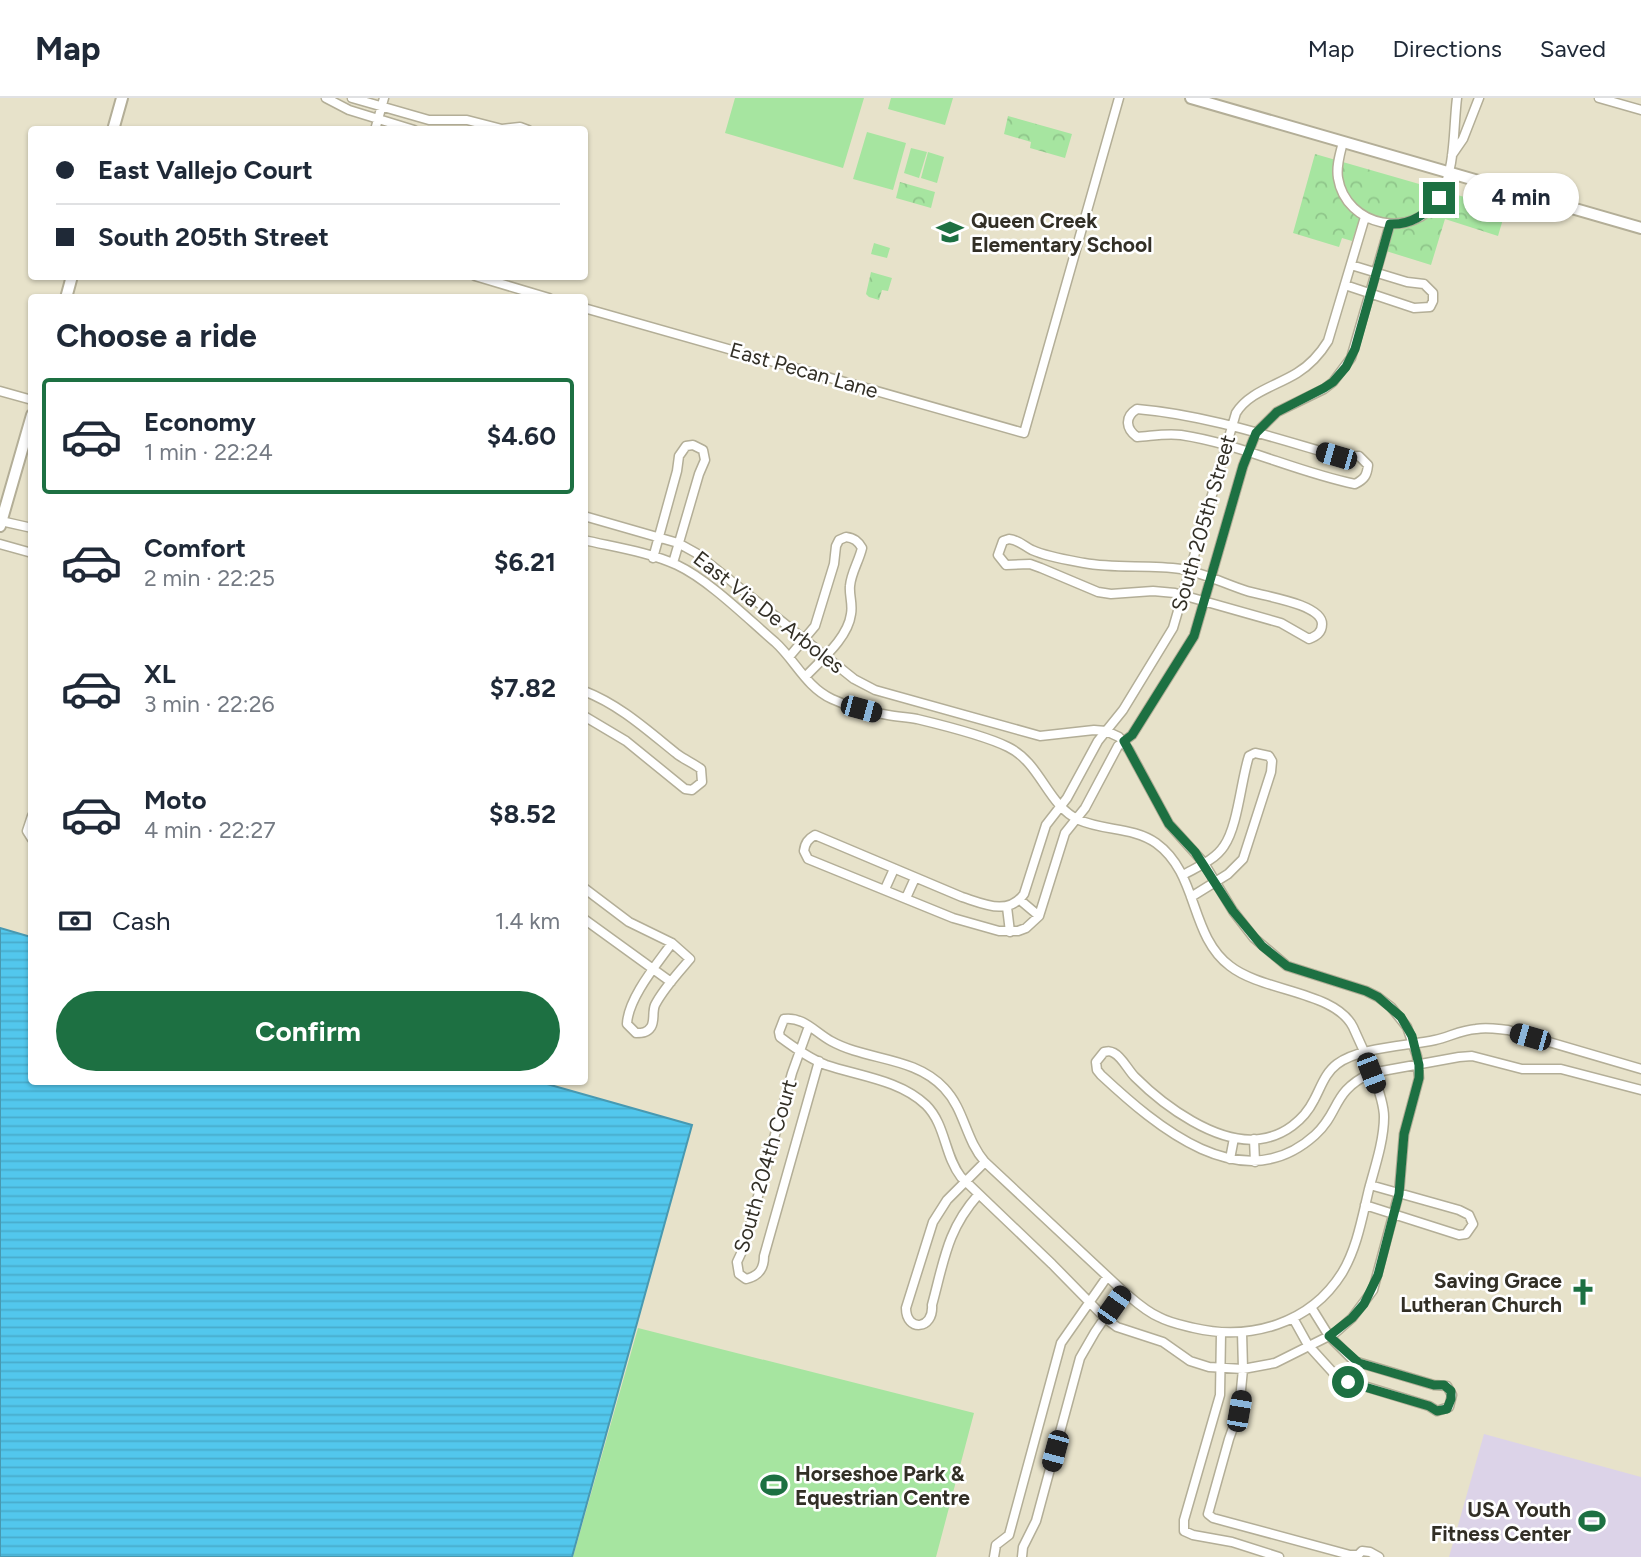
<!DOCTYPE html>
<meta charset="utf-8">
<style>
:root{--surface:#fff;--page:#f2f2f3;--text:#1f2937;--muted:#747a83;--line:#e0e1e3;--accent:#1d7042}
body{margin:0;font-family:Figtree,sans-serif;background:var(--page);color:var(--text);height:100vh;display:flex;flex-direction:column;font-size:26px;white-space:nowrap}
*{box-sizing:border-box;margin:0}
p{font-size:23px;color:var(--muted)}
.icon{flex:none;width:38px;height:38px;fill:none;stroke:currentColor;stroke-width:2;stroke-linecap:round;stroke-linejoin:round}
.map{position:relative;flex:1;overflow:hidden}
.side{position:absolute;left:28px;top:196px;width:560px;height:791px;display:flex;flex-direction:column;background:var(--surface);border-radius:7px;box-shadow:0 2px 5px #0004}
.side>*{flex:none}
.guide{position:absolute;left:28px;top:28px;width:560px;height:154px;border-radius:7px;box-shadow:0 2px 5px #0004;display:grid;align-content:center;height:154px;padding:0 28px;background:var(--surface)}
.end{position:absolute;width:32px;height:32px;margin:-16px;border:9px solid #1d7042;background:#fff;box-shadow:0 0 0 4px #fff}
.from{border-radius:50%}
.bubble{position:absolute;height:49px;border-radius:24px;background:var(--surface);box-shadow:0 2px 5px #0004;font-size:23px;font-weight:700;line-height:49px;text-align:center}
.car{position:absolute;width:21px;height:42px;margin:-21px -10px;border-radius:9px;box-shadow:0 0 5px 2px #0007;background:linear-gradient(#222 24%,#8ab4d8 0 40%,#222 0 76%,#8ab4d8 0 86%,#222 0)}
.guide b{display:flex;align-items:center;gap:24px;height:66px;font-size:26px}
.guide b+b{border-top:2px solid var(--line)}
.guide i{width:18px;height:18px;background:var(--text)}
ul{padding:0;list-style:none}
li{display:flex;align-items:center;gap:21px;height:116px;margin:0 14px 10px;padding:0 14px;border:4px solid transparent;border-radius:7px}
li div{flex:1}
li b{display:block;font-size:26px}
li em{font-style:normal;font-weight:700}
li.active{border-color:var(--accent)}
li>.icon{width:63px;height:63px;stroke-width:1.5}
h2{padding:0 28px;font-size:32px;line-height:84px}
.pay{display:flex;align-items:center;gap:18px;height:77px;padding:0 28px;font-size:26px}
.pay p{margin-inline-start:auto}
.cta{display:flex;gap:14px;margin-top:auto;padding:14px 28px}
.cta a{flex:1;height:80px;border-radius:42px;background:var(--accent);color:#fff;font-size:28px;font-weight:700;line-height:80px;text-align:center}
header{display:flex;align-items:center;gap:42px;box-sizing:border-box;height:98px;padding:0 35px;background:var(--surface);border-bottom:2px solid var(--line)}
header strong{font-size:33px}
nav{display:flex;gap:38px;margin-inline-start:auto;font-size:24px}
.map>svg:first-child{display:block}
</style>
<header>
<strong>Map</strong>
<nav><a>Map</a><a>Directions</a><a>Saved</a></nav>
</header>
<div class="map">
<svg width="1641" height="1459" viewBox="0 0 1641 1459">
<defs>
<pattern id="park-crowns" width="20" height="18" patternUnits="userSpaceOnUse" patternTransform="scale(1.75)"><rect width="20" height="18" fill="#a6e5a0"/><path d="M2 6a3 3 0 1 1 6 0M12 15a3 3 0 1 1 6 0" fill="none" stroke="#8fc58a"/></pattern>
<pattern id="water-rules" width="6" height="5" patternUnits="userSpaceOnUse" patternTransform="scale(1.75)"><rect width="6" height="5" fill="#52c7ed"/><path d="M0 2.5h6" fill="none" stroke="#48abcb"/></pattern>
</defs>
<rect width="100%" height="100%" fill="#e7e2ca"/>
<path fill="#dcd3e8" d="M 1484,1336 L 1641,1379 L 1641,1459 L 1449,1459 Z"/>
<path fill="#a6e5a0" d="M 735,0 L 864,0 L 843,70 L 725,35 Z
M 891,0 L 953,0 L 945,27 L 888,11 Z
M 867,34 L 906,45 L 893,92 L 853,81 Z
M 911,50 L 927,54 L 919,80 L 904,75 Z
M 928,54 L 944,59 L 937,85 L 921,80 Z
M 638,1230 L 974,1315 L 936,1459 L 573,1459 Z"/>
<path fill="url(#park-crowns)" d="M 1008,18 L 1072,36 L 1065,60 L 1030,50 L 1031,44 L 1004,36 Z
M 1315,56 L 1506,111 L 1498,138 L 1445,121 L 1431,167 L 1386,153 L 1392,132 L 1359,123 L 1352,143 L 1342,140 L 1339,149 L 1293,135 Z
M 900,84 L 935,94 L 931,110 L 896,100 Z
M 874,145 L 890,150 L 887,160 L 871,156 Z
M 871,174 L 892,180 L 888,193 L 882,192 L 879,202 L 869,199 L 866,196 Z"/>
<path fill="url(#water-rules)" stroke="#4899b1" stroke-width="2" d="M 0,830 L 31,839 L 32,984 L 540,984 L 692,1027 L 572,1459 L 0,1459 Z"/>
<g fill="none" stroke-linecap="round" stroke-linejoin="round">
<defs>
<path id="street" d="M 326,0 L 349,12 L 414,32
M 352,0 L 429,22 L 467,22 L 502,31 L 520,29 L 528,32
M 1599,0 L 1641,12
M 375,32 L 384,0
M 1343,44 C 1340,56 1336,68 1338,80 C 1346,129 1414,143 1439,100 C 1456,71 1453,32 1457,0
M 1452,57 L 1463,41 L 1479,0
M 1365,119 L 1328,243 C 1320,256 1310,267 1297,275 C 1276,288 1249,294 1236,315 L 1173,530 L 1123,612 L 1098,643 L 1067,700 L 1046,727 L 1024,796 C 1008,818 984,806 962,799 L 815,737 C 808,741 805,745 804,753 L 808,761 L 953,820 L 999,833 L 1018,833 L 1026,830 L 1039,818 L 1065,735 L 1085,710 L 1118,648 L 1132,637 L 1194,538 L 1243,368 L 1256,335 L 1277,314 L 1324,291 L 1333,284 L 1351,260 L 1390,126
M 475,178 L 549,200
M 1345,187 L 1414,210 L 1430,209 L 1433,203 L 1433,195 L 1424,186 L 1407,184 L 1351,167
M 584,210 L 1024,335 L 1119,0
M 0,293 L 32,302
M 1137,311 C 1207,317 1274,340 1341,359 L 1359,358 L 1368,367 C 1367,377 1365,381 1355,386 C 1296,374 1241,346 1181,337 C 1166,335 1152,338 1137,339 C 1126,331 1124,319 1137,311 Z
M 584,418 L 678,445 L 696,455 L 854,581 L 875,592 L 1040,638 L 1094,632 L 1106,633 L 1119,639 L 1129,652 L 1169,726 L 1204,765 L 1233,813 L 1254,840 L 1287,868 L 1366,893 L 1378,899 L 1391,909 L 1407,929 L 1417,958 L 1419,980 L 1404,1036 L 1399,1095 L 1373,1192 L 1352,1220 L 1335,1235 L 1275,1265 L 1243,1271 L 1209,1269 L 1190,1263 L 1163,1244 L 1117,1229 L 1105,1220 L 1052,1166 L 961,1079 C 944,1057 946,1027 926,1007 C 900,982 859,978 826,967 C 813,962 792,948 780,939 L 779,934 L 784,921 C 803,918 816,935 831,943 C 867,963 914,958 944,990 C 965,1012 965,1041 985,1064 L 1123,1193 C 1135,1203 1145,1213 1159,1219 C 1170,1225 1182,1227 1194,1230 C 1250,1243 1310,1226 1342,1175 C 1357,1150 1362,1120 1369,1091 C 1375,1069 1384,1042 1384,1019 C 1384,998 1363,950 1353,929 C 1335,893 1263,894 1230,868 C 1189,837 1199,776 1156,745 C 1133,729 1104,733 1079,722 C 1047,707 1041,665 1008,649 C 986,638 942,627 917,621 C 907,619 898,619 888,617 C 869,614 849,609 832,601 C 806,589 795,562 775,544 C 747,520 709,482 677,467 C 649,454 614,449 584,442
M 1,423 L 32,430
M 1009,441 C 1019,442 1024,448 1032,452 C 1048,459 1068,462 1084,465 C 1116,471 1149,466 1181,471 C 1204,475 1225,486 1247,493 C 1263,498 1322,506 1322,526 C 1322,535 1316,538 1309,541 L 1281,525 L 1175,495 L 1153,493 L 1111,496 L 1098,494 L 1041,470 L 1030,466 L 1006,467 L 998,457 L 1003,443 Z
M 0,446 L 32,455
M 653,460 L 677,373 L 679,358 L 686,348 L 693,347 L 703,352 L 705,362 L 699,376 L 673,465
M 789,559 L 815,528 L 834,466 L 836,448 L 839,442 L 846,439 C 854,440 858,443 862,450 C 859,463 851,475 850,488 C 849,497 853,506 851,516 C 848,540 821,562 805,579
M 584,593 C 620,607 647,632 677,656 C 685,662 693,665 701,671 L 702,684 L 692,692 L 685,691 L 626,643 L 584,618
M 32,718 L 27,733 L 32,741
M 1183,777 C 1197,769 1215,762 1224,748 C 1238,728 1241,682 1249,658 L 1255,655 L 1269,658 L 1272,663 L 1271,674 L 1243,761 L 1228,776 L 1191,799
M 584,790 L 629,824 L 672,845 L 690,861 C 678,875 663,891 655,907 C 652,914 655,923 651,929 C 647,935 642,935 636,935 L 627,926 C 628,900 657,866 672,845
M 885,791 L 894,771
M 906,800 L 915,780
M 1020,802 L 1039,818
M 1007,809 L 1010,834
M 584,821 L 671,884
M 809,928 L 792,975 L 744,1149 L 737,1164 L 739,1176 L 746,1181 C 759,1178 764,1171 764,1158 L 819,963
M 1641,971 L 1508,932 C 1497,931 1487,929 1476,931 C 1461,932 1449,939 1435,942 C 1407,948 1360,949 1337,966 C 1325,975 1321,989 1314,1002 C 1304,1022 1284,1038 1260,1041 C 1217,1047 1164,1008 1135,979 C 1128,972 1122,959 1114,955 C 1110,953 1109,953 1104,954 L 1096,964 L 1097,972 L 1101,977 C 1156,1028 1242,1103 1315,1037 C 1341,1013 1331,994 1371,975 L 1459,959 L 1472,958 L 1522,971 L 1561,971 L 1641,992
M 1254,1041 L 1255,1064
M 1230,1061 L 1234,1040
M 978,1097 C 947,1132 944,1163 932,1207 C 934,1232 906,1234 906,1210 L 933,1124 L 947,1102 L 985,1064
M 1365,1107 L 1459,1137 L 1466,1136 L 1473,1126 L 1469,1117 L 1459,1112 L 1370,1087
M 1293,1220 L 1308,1247 L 1338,1280 L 1429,1308 L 1437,1313 L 1449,1309 L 1452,1297 L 1447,1288 L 1434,1287 L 1354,1263 L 1329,1238 L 1311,1209
M 1242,1234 L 1243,1271 L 1239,1313 L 1229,1341 L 1208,1416 L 1213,1420 L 1350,1457 L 1358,1457 L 1362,1453 L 1370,1454 L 1379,1459
M 1221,1235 L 1220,1297 L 1184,1422 L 1184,1433 L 1193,1437 L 1232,1444 L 1279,1459
M 994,1459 L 996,1447 L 1009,1437 L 1061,1245 L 1107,1179
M 1022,1459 L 1023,1449 L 1036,1423 L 1080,1260 L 1095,1234 L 1123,1193"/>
<path id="secondary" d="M 1191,0 L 1641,130
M 113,32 L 122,0
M 66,200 L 72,178
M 0,428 L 32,317"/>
</defs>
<use href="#street" stroke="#b3ae97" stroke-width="11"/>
<use href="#secondary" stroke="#b3ae97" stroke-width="14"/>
<use href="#street" stroke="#fff" stroke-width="8"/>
<use href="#secondary" stroke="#fff" stroke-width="10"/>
</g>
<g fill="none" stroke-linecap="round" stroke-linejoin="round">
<path stroke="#1d7042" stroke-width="9" d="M 1348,1284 L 1429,1308 L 1437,1313 L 1447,1311 L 1451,1301 L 1451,1293 L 1444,1287 L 1434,1287 L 1359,1265 L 1329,1238 L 1352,1220 L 1364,1206 L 1378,1177 L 1399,1096 L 1404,1036 L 1419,980 L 1419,967 L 1412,938 L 1401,919 L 1378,899 L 1366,893 L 1287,868 L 1262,848 L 1233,813 L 1195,754 L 1169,726 L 1124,643 L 1132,637 L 1194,538 L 1243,368 L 1256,335 L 1277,314 L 1324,290 L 1333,284 L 1346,269 L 1355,251 L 1390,126 C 1411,127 1427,116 1439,100"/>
</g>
<defs>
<symbol id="school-bare" viewBox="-9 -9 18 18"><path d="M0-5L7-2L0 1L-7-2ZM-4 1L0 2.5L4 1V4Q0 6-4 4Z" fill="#1d7042" stroke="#fff" stroke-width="2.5" paint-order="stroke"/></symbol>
<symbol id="church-bare" viewBox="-9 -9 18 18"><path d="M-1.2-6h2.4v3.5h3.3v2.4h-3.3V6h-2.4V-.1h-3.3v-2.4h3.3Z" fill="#1d7042" stroke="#fff" stroke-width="2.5" paint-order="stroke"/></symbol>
<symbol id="stadium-bare" viewBox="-9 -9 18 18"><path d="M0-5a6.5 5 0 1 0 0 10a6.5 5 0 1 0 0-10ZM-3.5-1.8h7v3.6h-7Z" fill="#1d7042" stroke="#fff" stroke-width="2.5" paint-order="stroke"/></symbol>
</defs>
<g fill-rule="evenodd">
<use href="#school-bare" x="931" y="115" width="38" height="38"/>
<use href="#church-bare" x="1564" y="1175" width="38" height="38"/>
<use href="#stadium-bare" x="755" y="1368" width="38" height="38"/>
<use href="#stadium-bare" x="1573" y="1404" width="38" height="38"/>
</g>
<g text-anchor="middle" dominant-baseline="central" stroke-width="5" stroke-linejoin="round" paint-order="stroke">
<g font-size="21" font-weight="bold" fill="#322f26" stroke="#fff" text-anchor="start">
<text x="971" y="122">Queen Creek<tspan x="971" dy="24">Elementary School</tspan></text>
<text x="1562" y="1182" text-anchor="end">Saving Grace<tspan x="1562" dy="24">Lutheran Church</tspan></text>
<text x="795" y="1375">Horseshoe Park &amp;<tspan x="795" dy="24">Equestrian Centre</tspan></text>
<text x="1571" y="1411" text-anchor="end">USA Youth<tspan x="1571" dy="24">Fitness Center</tspan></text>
</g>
<g font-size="21" fill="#322f26" stroke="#fff">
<text transform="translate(804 272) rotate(16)">East Pecan Lane</text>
<text transform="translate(1203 425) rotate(-74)">South 205th Street</text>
<text transform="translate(769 514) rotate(38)">East Via De Arboles</text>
<text transform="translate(765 1068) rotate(-74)">South 204th Court</text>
</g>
</g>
</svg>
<i class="end from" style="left:1348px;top:1284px"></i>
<i class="end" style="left:1439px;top:100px"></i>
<div class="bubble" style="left:1463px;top:75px;width:116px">4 min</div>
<i class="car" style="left:1336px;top:358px;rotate:286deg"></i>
<i class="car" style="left:861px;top:611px;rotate:105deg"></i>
<i class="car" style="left:1530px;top:939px;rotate:286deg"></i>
<i class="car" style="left:1371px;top:975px;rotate:159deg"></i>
<i class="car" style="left:1114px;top:1207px;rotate:35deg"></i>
<i class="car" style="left:1239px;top:1313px;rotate:10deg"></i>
<i class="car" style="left:1055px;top:1353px;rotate:195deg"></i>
<div class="guide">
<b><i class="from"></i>East Vallejo Court</b>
<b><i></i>South 205th Street</b>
</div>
<section class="side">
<h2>Choose a ride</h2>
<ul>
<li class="active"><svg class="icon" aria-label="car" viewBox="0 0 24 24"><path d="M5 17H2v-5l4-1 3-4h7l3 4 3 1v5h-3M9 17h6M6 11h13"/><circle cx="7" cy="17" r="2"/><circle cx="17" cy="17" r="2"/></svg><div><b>Economy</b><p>1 min · 22:24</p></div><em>$4.60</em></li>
<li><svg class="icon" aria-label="car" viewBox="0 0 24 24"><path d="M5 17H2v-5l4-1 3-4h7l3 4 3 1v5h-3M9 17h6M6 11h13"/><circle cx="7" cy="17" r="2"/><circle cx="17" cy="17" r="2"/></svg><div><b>Comfort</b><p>2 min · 22:25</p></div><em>$6.21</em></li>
<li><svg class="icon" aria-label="car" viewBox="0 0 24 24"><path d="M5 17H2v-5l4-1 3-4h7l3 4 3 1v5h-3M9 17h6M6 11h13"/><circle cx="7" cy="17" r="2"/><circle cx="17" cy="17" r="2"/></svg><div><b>XL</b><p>3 min · 22:26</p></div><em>$7.82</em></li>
<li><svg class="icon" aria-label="car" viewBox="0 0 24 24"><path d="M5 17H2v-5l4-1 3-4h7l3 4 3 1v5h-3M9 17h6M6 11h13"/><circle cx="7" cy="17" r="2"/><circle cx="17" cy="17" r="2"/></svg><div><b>Moto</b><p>4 min · 22:27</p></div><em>$8.52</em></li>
</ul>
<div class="pay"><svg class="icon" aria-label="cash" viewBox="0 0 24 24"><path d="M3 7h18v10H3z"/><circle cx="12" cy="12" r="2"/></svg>Cash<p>1.4 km</p></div>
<div class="cta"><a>Confirm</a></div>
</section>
</div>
